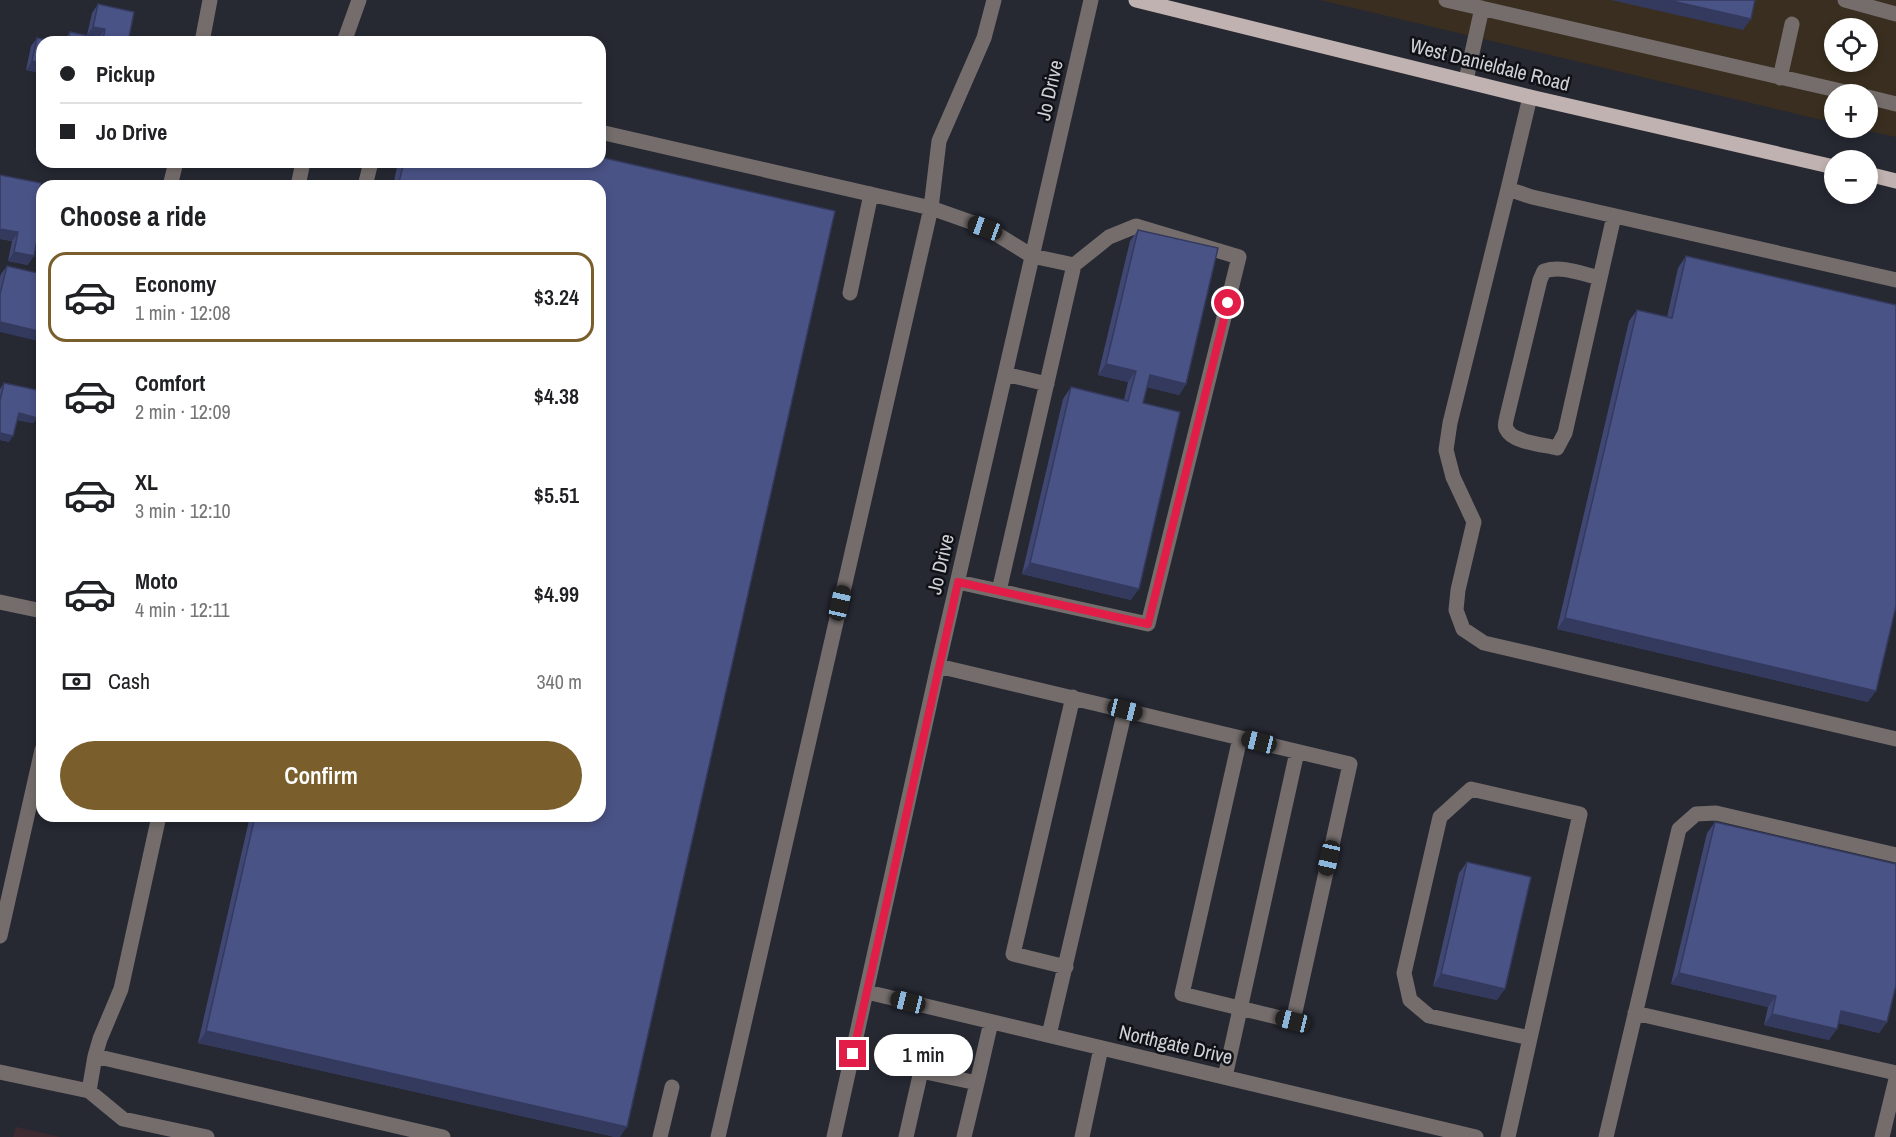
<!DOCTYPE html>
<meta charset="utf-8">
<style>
:root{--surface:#fff;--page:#f6f6f6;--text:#202124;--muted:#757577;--line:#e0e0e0;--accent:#7a5f2d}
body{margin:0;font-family:"Archivo Narrow",sans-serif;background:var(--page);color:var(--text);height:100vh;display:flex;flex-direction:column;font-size:22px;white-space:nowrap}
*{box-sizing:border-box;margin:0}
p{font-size:20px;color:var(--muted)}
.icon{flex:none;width:33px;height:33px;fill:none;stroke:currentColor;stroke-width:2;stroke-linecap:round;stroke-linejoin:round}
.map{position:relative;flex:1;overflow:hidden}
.sheet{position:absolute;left:36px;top:180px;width:570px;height:642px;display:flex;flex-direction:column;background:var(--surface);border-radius:18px;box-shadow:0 3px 9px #0003}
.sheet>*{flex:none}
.guide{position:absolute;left:36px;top:36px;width:570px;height:132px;border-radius:18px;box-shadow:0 3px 9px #0003;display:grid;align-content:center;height:132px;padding:0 24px;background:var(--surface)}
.buttons{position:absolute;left:1824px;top:18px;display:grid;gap:12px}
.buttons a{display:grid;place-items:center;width:54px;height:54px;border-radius:50%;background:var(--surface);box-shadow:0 3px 9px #0003;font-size:30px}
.end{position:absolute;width:27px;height:27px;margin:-14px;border:8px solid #e11d48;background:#fff;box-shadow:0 0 0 3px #fff}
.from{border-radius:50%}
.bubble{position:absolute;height:42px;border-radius:21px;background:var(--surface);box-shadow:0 3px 9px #0003;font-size:20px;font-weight:600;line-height:42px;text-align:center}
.car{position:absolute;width:18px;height:36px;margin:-18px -9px;border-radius:8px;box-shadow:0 0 4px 2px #0007;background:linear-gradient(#222 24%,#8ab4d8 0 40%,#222 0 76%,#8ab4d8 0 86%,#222 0)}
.guide b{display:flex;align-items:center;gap:21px;height:57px;font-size:22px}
.guide b+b{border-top:2px solid var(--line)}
.guide i{width:15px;height:15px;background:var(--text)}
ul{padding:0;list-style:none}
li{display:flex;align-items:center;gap:18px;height:90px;margin:0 12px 9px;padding:0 12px;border:3px solid transparent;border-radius:18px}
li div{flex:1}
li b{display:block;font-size:22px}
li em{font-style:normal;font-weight:600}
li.on{border-color:var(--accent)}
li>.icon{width:54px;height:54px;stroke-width:1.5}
h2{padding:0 24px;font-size:27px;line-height:72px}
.pay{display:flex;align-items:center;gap:15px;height:66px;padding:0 24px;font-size:22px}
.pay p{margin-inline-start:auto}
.action{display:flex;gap:12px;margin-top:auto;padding:12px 24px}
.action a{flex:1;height:69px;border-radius:36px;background:var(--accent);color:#fff;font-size:24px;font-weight:600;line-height:69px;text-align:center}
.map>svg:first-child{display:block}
</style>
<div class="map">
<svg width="1896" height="1137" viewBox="0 0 1896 1137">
<rect width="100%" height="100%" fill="#262832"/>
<path fill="#392e1f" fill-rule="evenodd" d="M 1320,0 L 1896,0 L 1896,137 L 1854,128 L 1868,128 L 1868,94 L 1834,94 L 1834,123 ZM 1834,28 L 1868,28 L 1868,62 L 1834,62 Z"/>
<path fill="#3d2a31" d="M 16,1127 L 61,1137 L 13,1137 Z"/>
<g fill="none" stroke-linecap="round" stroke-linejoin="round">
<path stroke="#746d6c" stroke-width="15" d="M 1446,0 L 1854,94
M 1845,0 L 1896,14
M 202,42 L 210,0
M 344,42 L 359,0
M 1780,78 L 1792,24
M 1466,80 L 1482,8
M 1530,97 L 1508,189 L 1532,197 L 1896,280
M 1868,97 L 1896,104
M 600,132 L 931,208 L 985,227 L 1032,256 L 1074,265
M 170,186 L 176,162
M 298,186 L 303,162
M 365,186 L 371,162
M 1508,189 L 1450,423 L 1446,450 L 1453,477 L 1474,522 L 1458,590 L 1456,610 L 1463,629 L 1484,643 L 1896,739
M 1600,278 C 1582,274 1562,265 1544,271 L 1540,280 L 1507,416 C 1506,421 1504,426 1507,430 C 1512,442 1545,445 1557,448 L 1565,433 L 1614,216
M 850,293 L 871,194
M 1005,374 L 1047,384
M 958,582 L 1148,624 L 1239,257 L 1136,226 L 1109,237 L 1074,265 L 999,591
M 0,602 L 42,611
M 938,666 L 1350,764 L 1293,1021 L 1182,994 L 1240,738
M 159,816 L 121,989 L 100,1039 L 95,1056 L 443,1137
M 0,936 L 42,750
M 1066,967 L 1013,954 L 1073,697
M 867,992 L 1476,1137
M 1635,1013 L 1896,1073
M 1049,1035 L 1125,710
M 0,1072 L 89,1091 L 95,1056
M 1225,1077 L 1297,752
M 977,1083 L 991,1022
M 89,1091 L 123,1119 L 207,1137
M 660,1137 L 672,1087
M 718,1137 L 931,208 L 939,141 L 984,38 L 994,0
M 834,1137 L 938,666 L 1091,0
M 906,1137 L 921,1071 L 977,1083 L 964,1137
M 1082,1137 L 1101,1048
M 1508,1137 L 1580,814 L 1471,789 L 1440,817 L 1404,973 L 1410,1000 L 1429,1016 L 1530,1038
M 1606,1137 L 1679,829 L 1696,814 L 1716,813 L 1896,855
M 1882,1137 L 1896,1079"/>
<path stroke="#c0b2b0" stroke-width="15" d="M 1136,0 L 1530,97 L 1834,167
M 1868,174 L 1896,181"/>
</g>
<path fill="#404773" d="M 98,4 L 128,42 L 63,42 L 70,32 L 99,39 L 99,38 L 87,35 L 92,13 Z
M 37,38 L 42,42 L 42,73 L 26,70 L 31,46 Z
M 398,162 L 600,162 L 620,1137 L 615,1137 L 198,1043 L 250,816 L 600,816 L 600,186 L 393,186 Z
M 0,175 L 28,265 L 8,261 L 12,241 L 0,239 Z
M 1138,230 L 1186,384 L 1179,395 L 1147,387 L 1143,403 L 1131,600 L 1022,574 L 1063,399 L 1071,387 L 1124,400 L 1128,382 L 1098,375 L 1130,241 Z
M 1686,256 L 1868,702 L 1557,629 L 1629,321 L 1637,310 L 1667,317 L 1678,268 Z
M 7,266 L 0,332 L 0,277 L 1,274 Z
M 4,383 L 37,418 L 33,423 L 17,420 L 9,442 L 0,440 L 0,389 Z
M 1715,822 L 1887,1022 L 1879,1033 L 1838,1023 L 1829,1040 L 1764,1025 L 1768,1007 L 1671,984 L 1707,833 Z
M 1467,862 L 1497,1000 L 1433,986 L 1459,873 Z"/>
<path fill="#343a5e" d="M 1611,0 L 1668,0 L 1751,19 L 1743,30 Z
M 93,27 L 105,29 L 99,38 L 87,35 Z
M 32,61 L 42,63 L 42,73 L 26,70 Z
M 0,229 L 18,232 L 12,241 L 0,239 Z
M 14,252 L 34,256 L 28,265 L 8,261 Z
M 0,322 L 42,332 L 42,342 L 0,332 Z
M 1106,364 L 1136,371 L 1128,382 L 1098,375 Z
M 1150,375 L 1186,384 L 1179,395 L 1142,386 Z
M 19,413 L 37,418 L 33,423 L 15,419 Z
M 0,433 L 13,436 L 9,442 L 0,440 Z
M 1030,563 L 1139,589 L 1131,600 L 1022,574 Z
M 1565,618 L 1876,691 L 1868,702 L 1557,629 Z
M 1679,973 L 1776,996 L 1768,1007 L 1671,984 Z
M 1441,974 L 1505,989 L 1497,1000 L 1433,986 Z
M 1841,1011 L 1887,1022 L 1879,1033 L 1833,1022 Z
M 1772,1014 L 1837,1029 L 1829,1040 L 1764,1025 Z
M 206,1031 L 627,1127 L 620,1137 L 615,1137 L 198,1043 Z"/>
<path fill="#4a5386" stroke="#343a5e" stroke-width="1.5" d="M 1668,0 L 1755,0 L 1751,19 Z
M 98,4 L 134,12 L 128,42 L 68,42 L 70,32 L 103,39 L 105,29 L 93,27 Z
M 37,38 L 57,42 L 42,42 L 42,63 L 32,61 Z
M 600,157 L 835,211 L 627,1127 L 206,1031 L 255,816 L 600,816 L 600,186 L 398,186 L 404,162 L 600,162 Z
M 0,175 L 41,183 L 38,200 L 42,200 L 42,214 L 34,256 L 14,252 L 18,232 L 0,229 Z
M 1138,230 L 1218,248 L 1186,384 L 1150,375 L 1143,403 L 1180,412 L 1139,589 L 1030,563 L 1071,387 L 1128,401 L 1136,371 L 1106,364 Z
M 1686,256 L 1896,305 L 1896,606 L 1876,691 L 1565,618 L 1637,310 L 1672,318 Z
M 7,266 L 42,274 L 42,332 L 0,322 L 0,294 Z
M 4,383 L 42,391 L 42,397 L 37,418 L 19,413 L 13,436 L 0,433 L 0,401 Z
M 1715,822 L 1896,864 L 1896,985 L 1887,1022 L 1841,1011 L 1837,1029 L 1772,1014 L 1776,996 L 1679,973 Z
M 1467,862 L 1531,877 L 1505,989 L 1441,974 Z"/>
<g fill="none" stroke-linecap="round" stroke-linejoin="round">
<path stroke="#e11d48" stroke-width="8" d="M 853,1054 L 958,582 L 1148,624 L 1228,303"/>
</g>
<g text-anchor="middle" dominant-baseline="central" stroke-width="5" stroke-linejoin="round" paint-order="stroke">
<g font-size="20" fill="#cfd1d7" stroke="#101116">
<text transform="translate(1490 64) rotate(14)">West Danieldale Road</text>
<text transform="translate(1049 90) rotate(-77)">Jo Drive</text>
<text transform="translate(940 564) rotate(-77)">Jo Drive</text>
<text transform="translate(1176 1044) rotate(13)">Northgate Drive</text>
</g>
</g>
</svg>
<div class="buttons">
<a><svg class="icon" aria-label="locate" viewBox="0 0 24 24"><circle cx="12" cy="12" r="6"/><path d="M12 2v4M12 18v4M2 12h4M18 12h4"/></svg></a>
<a>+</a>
<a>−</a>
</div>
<i class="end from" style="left:1228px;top:303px"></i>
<i class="end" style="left:853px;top:1054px"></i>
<div class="bubble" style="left:874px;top:1034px;width:99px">1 min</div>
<i class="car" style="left:985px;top:228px;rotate:290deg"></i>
<i class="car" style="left:840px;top:603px;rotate:13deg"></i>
<i class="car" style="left:1125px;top:710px;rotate:104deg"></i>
<i class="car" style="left:1259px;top:742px;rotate:284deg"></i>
<i class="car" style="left:1329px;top:858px;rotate:193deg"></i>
<i class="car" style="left:908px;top:1002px;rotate:284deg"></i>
<i class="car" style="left:1293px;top:1021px;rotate:284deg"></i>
<div class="guide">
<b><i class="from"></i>Pickup</b>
<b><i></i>Jo Drive</b>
</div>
<section class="sheet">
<h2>Choose a ride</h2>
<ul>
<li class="on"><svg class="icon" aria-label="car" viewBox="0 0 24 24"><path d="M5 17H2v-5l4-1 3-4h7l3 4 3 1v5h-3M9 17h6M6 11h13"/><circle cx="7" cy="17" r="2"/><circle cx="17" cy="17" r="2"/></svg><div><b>Economy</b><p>1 min · 12:08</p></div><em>$3.24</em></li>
<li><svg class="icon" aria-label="car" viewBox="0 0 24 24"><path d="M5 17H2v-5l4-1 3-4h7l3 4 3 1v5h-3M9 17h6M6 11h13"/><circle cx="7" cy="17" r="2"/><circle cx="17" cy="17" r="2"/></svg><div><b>Comfort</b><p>2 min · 12:09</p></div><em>$4.38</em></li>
<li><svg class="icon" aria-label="car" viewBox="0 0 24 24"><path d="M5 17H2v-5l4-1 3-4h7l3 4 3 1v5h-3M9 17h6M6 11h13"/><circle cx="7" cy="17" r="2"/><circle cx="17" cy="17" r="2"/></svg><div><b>XL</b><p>3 min · 12:10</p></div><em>$5.51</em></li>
<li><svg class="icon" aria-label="car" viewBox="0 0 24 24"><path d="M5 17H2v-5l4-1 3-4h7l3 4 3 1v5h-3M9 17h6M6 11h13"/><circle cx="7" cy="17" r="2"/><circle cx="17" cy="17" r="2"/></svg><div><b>Moto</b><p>4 min · 12:11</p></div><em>$4.99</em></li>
</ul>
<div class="pay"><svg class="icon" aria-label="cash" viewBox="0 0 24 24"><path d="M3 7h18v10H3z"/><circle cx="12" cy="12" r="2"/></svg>Cash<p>340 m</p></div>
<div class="action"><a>Confirm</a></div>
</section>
</div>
